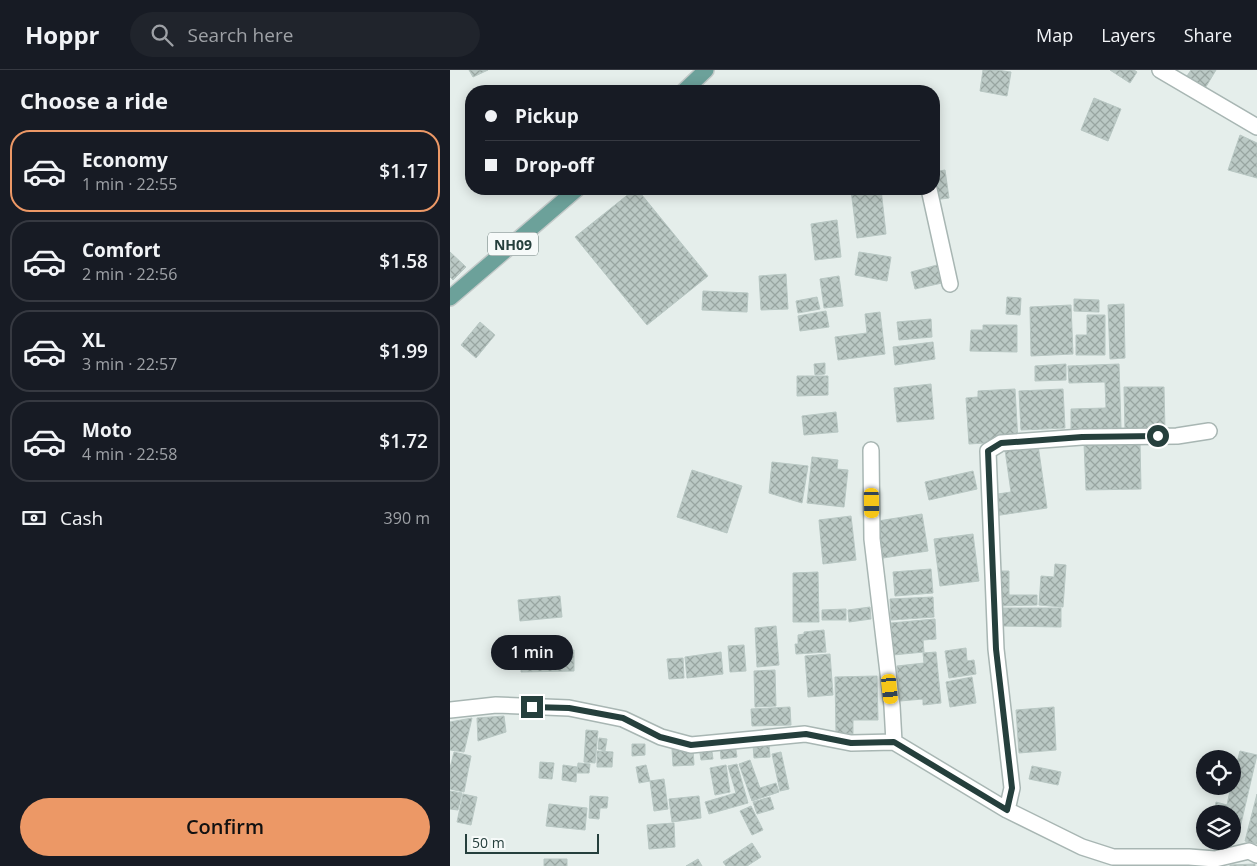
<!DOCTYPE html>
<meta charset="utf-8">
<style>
:root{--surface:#171b24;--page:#20242c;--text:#f1f3f6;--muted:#9ea1a6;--line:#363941;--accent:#ec9866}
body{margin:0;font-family:"Open Sans",sans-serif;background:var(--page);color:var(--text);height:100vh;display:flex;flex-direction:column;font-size:19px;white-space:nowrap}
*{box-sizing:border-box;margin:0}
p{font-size:16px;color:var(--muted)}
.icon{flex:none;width:28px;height:28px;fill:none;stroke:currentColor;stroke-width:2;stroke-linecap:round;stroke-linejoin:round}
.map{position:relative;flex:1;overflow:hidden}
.side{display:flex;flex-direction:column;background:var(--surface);width:450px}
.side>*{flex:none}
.banner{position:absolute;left:15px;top:15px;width:475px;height:110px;border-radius:20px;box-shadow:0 2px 12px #0003;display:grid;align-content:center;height:110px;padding:0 20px;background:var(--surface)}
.fabs{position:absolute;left:746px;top:680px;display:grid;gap:10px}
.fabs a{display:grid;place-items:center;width:45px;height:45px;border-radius:50%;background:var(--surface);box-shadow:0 2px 12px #0003;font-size:25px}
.scale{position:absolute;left:15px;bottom:12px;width:134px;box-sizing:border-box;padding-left:5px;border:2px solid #253f3c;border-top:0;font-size:14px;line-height:18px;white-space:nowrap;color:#253f3c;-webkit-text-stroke:4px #f6faf9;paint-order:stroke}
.end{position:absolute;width:22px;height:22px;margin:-11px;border:6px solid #253f3c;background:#fff;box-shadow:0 0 0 2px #fff}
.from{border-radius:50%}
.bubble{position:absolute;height:35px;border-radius:18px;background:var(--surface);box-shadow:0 2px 12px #0003;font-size:16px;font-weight:600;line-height:35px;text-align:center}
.car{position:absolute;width:15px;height:30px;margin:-15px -8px;border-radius:6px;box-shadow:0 0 4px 1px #0007;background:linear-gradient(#f5c518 24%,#345 0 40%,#f5c518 0 76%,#345 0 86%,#f5c518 0)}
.banner b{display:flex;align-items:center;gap:18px;height:48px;font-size:19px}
.banner b+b{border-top:1px solid var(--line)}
.banner i{width:12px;height:12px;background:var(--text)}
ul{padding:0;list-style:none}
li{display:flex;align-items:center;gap:15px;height:82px;margin:0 10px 8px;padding:0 10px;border:2px solid var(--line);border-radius:20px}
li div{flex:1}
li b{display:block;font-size:19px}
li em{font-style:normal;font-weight:600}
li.selected{border-color:var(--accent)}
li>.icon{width:45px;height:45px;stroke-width:1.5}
h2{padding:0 20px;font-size:22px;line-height:60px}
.pay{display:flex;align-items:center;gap:12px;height:55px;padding:0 20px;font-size:19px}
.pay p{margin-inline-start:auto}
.primary-button{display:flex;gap:10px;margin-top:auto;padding:10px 20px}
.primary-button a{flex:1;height:58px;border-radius:30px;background:var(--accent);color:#111;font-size:20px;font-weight:600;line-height:58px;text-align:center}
header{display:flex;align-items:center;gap:30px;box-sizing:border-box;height:70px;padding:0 25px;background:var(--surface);border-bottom:1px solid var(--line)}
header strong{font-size:24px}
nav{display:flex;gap:28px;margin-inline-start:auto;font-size:18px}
.search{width:350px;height:45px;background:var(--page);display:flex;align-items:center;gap:12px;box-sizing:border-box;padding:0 18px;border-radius:28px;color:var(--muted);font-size:19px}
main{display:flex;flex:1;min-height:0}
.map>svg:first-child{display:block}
</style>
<header>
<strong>Hoppr</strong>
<div class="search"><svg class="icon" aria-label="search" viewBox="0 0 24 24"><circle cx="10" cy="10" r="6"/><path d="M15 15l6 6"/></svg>Search here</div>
<nav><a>Map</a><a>Layers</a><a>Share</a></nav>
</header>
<main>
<section class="side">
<h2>Choose a ride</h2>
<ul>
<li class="selected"><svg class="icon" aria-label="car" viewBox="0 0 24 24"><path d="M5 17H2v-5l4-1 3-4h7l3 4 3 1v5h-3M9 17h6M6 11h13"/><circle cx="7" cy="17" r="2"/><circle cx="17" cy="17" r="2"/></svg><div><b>Economy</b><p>1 min · 22:55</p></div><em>$1.17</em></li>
<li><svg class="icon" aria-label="car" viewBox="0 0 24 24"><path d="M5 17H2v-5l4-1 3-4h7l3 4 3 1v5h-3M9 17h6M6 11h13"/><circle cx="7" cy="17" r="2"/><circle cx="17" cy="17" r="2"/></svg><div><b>Comfort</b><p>2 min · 22:56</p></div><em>$1.58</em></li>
<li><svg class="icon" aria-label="car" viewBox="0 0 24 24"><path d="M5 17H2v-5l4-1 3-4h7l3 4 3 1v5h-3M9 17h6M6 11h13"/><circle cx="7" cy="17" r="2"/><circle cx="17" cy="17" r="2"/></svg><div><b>XL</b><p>3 min · 22:57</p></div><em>$1.99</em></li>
<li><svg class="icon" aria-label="car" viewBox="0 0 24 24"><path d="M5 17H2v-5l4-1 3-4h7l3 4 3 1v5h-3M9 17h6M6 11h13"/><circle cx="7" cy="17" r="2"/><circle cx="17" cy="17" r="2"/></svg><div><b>Moto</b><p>4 min · 22:58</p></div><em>$1.72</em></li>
</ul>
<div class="pay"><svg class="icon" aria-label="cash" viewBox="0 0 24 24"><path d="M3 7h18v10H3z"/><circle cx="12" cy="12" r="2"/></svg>Cash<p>390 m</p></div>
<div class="primary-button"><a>Confirm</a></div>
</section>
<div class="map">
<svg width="807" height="796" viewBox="0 0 807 796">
<defs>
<pattern id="building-cross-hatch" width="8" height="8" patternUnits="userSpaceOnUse" patternTransform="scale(1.25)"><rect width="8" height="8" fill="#bbc9c5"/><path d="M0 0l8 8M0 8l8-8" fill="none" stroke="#98a5a1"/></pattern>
</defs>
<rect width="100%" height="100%" fill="#e5eeeb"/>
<path fill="url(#building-cross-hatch)" stroke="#b8c7c3" d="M 19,0 L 38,0 L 23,7 Z
M 533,0 L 546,0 L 561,2 L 557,26 L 530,21 Z
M 660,0 L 684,0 L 687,2 L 680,13 Z
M 741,0 L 766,0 L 754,20 L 735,9 Z
M 644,28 L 671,39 L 658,71 L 631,60 Z
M 790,65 L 807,73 L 807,108 L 778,100 Z
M 495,100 L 499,128 L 483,130 L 484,102 Z
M 185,119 L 187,119 L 258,206 L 197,255 L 125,167 Z
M 409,119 L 431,119 L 436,164 L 407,168 L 401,120 Z
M 387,150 L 391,187 L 365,190 L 361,154 Z
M 0,182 L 16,197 L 3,210 L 0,207 Z
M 409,182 L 441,187 L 437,211 L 405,205 Z
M 487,195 L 492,213 L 465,219 L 461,202 Z
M 336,204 L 338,239 L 311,240 L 309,206 Z
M 389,206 L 393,236 L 374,238 L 370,209 Z
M 253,221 L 298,223 L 297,242 L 252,240 Z
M 367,227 L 370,239 L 348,243 L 346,231 Z
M 557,227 L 571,228 L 570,245 L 556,244 Z
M 624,229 L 649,230 L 649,242 L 624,241 Z
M 674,234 L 675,288 L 660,289 L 658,235 Z
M 621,235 L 623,284 L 581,286 L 580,237 Z
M 376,241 L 379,257 L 350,261 L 348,246 Z
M 430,242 L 435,284 L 388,290 L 385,267 L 417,263 L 415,244 Z
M 637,245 L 655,245 L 655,285 L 626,285 L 626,265 L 637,265 Z
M 481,249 L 482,267 L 449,270 L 447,252 Z
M 30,252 L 45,265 L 26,288 L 11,275 Z
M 533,255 L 567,255 L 567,282 L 520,281 L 521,260 L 533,260 Z
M 483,272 L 485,289 L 445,295 L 443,277 Z
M 375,293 L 375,304 L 365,305 L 364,294 Z
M 616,294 L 616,310 L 585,311 L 585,296 Z
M 669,294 L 671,358 L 621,359 L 621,339 L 656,338 L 655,312 L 619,313 L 618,296 Z
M 347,306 L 378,306 L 378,325 L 347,326 Z
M 481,314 L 484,349 L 447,352 L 444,318 Z
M 674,317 L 714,317 L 715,361 L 675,361 Z
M 565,319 L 568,371 L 519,374 L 516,328 L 528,327 L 528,321 Z
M 613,319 L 615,358 L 571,360 L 569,321 Z
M 386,342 L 388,362 L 354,365 L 352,346 Z
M 690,372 L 691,419 L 636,420 L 634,373 Z
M 588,375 L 597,438 L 544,446 L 541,425 L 561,422 L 555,380 Z
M 362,387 L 388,390 L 387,399 L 398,400 L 394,437 L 357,433 Z
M 322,392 L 358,396 L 352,433 L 319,423 Z
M 242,400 L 292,416 L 277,463 L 227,447 Z
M 523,401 L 527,419 L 479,430 L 475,412 Z
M 472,444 L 478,481 L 433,488 L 428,451 Z
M 401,446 L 406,490 L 373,494 L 369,450 Z
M 523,464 L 529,511 L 490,516 L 484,469 Z
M 605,494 L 616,495 L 613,537 L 589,535 L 591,506 L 604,507 Z
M 481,499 L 483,523 L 445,526 L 443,502 Z
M 547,501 L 559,501 L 559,525 L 587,525 L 587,535 L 547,536 Z
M 368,502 L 369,552 L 343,552 L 343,503 Z
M 110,526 L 112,547 L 70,551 L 68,530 Z
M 483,527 L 484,547 L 441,550 L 440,529 Z
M 420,537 L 421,549 L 399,552 L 398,540 Z
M 552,538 L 611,538 L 611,557 L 552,556 Z
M 396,539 L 396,550 L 372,550 L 372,540 Z
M 485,549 L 486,569 L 473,570 L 474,582 L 443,585 L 441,553 Z
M 326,556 L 329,595 L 307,597 L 305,558 Z
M 374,560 L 376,582 L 346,584 L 345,574 L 348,574 L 348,565 L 354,564 L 354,562 Z
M 294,575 L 296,601 L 280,602 L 278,576 Z
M 516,578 L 517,591 L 524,590 L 526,604 L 499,608 L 495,581 Z
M 124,580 L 124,601 L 71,602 L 71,581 Z
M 271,582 L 273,604 L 237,608 L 235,587 Z
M 486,582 L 491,633 L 473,635 L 473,629 L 450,631 L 447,596 L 474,593 L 473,583 Z
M 380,584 L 383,625 L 358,627 L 355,586 Z
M 233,588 L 234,608 L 219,609 L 217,589 Z
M 325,600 L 326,636 L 305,637 L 304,601 Z
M 427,606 L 428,650 L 403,650 L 403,664 L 386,664 L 385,607 Z
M 522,607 L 526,633 L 500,637 L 496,612 Z
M 340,637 L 341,655 L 302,656 L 301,639 Z
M 604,637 L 606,680 L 569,683 L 566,640 Z
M 54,646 L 56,662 L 28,671 L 27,648 Z
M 22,648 L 14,682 L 0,680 L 0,652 Z
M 136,660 L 148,661 L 145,693 L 134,692 Z
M 149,668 L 157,669 L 155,681 L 148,679 Z
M 182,674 L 195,674 L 195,685 L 182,686 Z
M 285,674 L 287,687 L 271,689 L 270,675 Z
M 319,674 L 320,687 L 304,688 L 303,675 Z
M 261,675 L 263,689 L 251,690 L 249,676 Z
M 243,678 L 244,695 L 223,696 L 222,679 Z
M 147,681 L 163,682 L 162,697 L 147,697 Z
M 790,681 L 807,685 L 790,758 L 782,757 L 782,744 L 764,744 L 766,732 L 777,735 L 781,716 L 782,716 L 782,712 Z
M 4,682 L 21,686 L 14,722 L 0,719 L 0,698 Z
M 331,682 L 339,719 L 330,721 L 322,684 Z
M 300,690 L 310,718 L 326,713 L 329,722 L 302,731 L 289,694 Z
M 90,692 L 104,693 L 102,709 L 89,708 Z
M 128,693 L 140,694 L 139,703 L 127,703 Z
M 287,694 L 298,733 L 259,744 L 255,732 L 286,723 L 278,696 Z
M 113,695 L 127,697 L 126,712 L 112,710 Z
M 196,695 L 200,711 L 189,713 L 186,697 Z
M 276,695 L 280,722 L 265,725 L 260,698 Z
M 582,696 L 611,702 L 608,715 L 579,709 Z
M 214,709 L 218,739 L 204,741 L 200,711 Z
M 0,721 L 12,723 L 8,740 L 0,739 Z
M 13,724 L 27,727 L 21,755 L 7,752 Z
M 807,724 L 807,774 L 795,771 Z
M 140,726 L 158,727 L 157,738 L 150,738 L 149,749 L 139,748 Z
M 249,726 L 251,748 L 222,752 L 219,729 Z
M 320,727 L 324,739 L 307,744 L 303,732 Z
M 99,734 L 137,738 L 135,760 L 96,756 Z
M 301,736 L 313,760 L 302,765 L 290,741 Z
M 224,753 L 225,777 L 199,779 L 197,755 Z
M 302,773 L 311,787 L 297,796 L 276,796 L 273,792 Z
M 94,789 L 117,789 L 117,796 L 94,796 Z
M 248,789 L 252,796 L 236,796 Z
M 805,794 L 805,796 L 780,796 L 780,795 Z"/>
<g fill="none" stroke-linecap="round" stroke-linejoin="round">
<defs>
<path id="minor" d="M 710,0 L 807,57
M 479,119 L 500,214
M 421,380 L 422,469 L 442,636 L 444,672
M 0,640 L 46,635 L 119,638 L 173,649 L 211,667 L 241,675 L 355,664 L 401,673 L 444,672 L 557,740 L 632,777 L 663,787 L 739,787 L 765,789 L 799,781 L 807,785
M 557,740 L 562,718 L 546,579 L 538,381 L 551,373 L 632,367 L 727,366 L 759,361"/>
<path id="major" d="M 234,21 L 256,0
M 0,228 L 127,119"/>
</defs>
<use href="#minor" stroke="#a8b6b3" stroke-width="18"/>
<use href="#major" stroke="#c2c9c8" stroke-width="18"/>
<use href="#minor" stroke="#fff" stroke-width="15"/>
<use href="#major" stroke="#6ca19a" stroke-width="15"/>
</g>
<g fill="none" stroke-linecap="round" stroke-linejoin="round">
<path stroke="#253f3c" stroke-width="6" d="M 82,637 L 119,638 L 173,648 L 210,667 L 241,675 L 356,664 L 401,673 L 444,672 L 557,740 L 562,718 L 546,579 L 538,381 L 551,373 L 632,367 L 708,366"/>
</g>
<g text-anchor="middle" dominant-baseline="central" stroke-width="4.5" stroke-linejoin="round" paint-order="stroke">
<rect fill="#f6faf9" stroke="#647775" stroke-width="1" x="38" y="162.5" width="50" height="23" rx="4"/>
<g font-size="14" font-weight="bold" fill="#253f3c">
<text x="63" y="174">NH09</text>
</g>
</g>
</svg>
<div class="fabs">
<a><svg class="icon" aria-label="locate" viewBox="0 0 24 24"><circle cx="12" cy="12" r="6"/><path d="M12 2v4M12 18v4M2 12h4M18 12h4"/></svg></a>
<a><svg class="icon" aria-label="layers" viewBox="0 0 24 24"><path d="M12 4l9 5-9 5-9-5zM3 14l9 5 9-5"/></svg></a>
</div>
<div class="scale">50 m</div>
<i class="end from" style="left:708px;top:366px"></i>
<i class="end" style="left:82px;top:637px"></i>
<div class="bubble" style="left:41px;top:565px;width:82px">1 min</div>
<i class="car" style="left:422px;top:433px;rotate:179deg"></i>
<i class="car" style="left:440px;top:619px;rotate:174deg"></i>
<div class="banner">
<b><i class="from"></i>Pickup</b>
<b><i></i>Drop-off</b>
</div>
</div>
</main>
